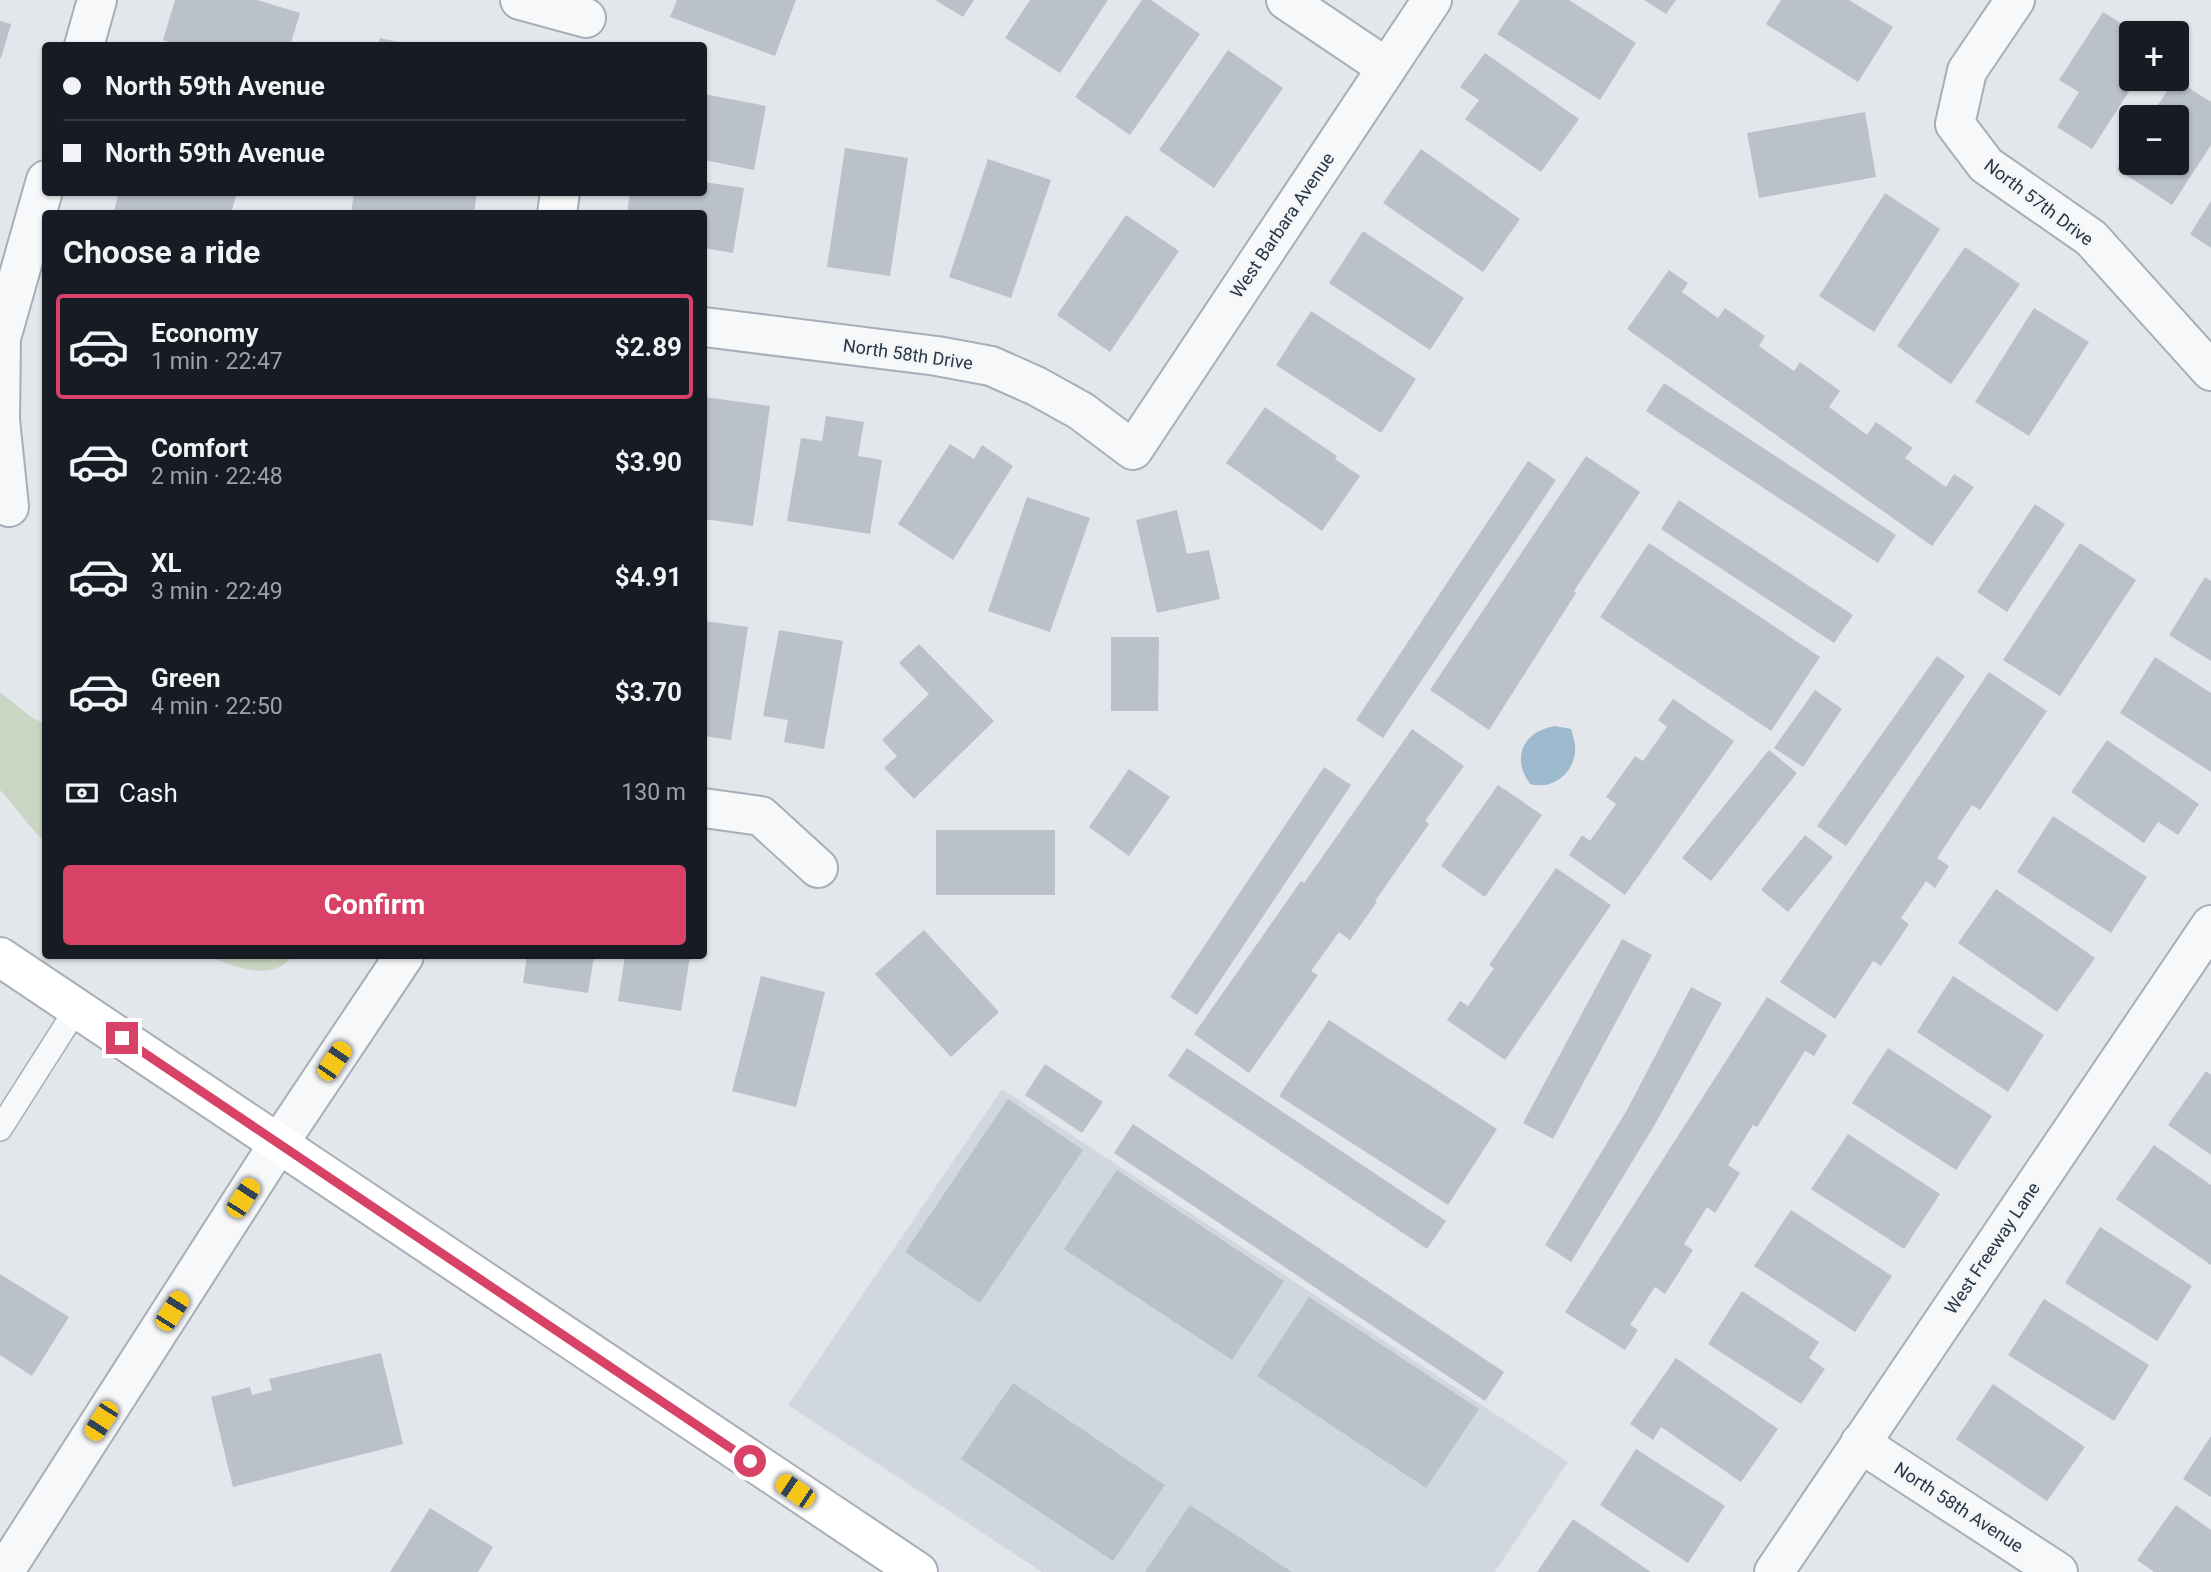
<!DOCTYPE html>
<meta charset="utf-8">
<style>
:root{--surface:#171b24;--page:#242831;--text:#f1f3f6;--muted:#9ea1a6;--line:#363941;--accent:#d74266}
body{margin:0;font-family:Roboto,sans-serif;background:var(--page);color:var(--text);height:100vh;display:flex;flex-direction:column;font-size:26px;white-space:nowrap}
*{box-sizing:border-box;margin:0}
p{font-size:23px;color:var(--muted)}
.icon{flex:none;width:38px;height:38px;fill:none;stroke:currentColor;stroke-width:2;stroke-linecap:round;stroke-linejoin:round}
.map{position:relative;flex:1;overflow:hidden}
.side{position:absolute;left:42px;top:210px;width:665px;height:749px;display:flex;flex-direction:column;background:var(--surface);border-radius:7px;box-shadow:0 2px 5px #0004}
.side>*{flex:none}
.guide{position:absolute;left:42px;top:42px;width:665px;height:154px;border-radius:7px;box-shadow:0 2px 5px #0004;display:grid;align-content:center;height:154px;padding:0 21px;background:var(--surface)}
.controls{position:absolute;left:2119px;top:21px;display:grid;gap:14px}
.controls a{display:grid;place-items:center;width:70px;height:70px;border-radius:7px;background:var(--surface);box-shadow:0 2px 5px #0004;font-size:35px}
.end{position:absolute;width:32px;height:32px;margin:-16px;border:9px solid #d74266;background:#fff;box-shadow:0 0 0 4px #fff}
.from{border-radius:50%}
.car{position:absolute;width:21px;height:42px;margin:-21px -10px;border-radius:9px;box-shadow:0 0 5px 2px #0007;background:linear-gradient(#f5c518 24%,#345 0 40%,#f5c518 0 76%,#345 0 86%,#f5c518 0)}
.guide b{display:flex;align-items:center;gap:24px;height:66px;font-size:26px}
.guide b+b{border-top:2px solid var(--line)}
.guide i{width:18px;height:18px;background:var(--text)}
ul{padding:0;list-style:none}
li{display:flex;align-items:center;gap:21px;height:105px;margin:0 14px 10px;padding:0 7px;border:4px solid transparent;border-radius:7px}
li div{flex:1}
li b{display:block;font-size:26px}
li em{font-style:normal;font-weight:700}
li.selected{border-color:var(--accent)}
li>.icon{width:63px;height:63px;stroke-width:1.5}
h2{padding:0 21px;font-size:32px;line-height:84px}
.pay{display:flex;align-items:center;gap:18px;height:77px;padding:0 21px;font-size:26px}
.pay p{margin-inline-start:auto}
.primary-button{display:flex;gap:14px;margin-top:auto;padding:14px 21px}
.primary-button a{flex:1;height:80px;border-radius:7px;background:var(--accent);color:#fff;font-size:28px;font-weight:700;line-height:80px;text-align:center}
.map>svg:first-child{display:block}
</style>
<div class="map">
<svg width="2211" height="1572" viewBox="0 0 2211 1572">
<rect width="100%" height="100%" fill="#e3e7ec"/>
<path fill="#d1d7de" d="M 1002,1089 L 1568,1462 L 1495,1572 L 1042,1572 L 788,1405 Z"/>
<path fill="#cad6c4" d="M 0,692 L 31,717 L 45,724 L 45,842 C 28,826 16,807 0,790 Z
M 210,956 L 292,956 C 274,983 233,967 210,956 Z"/>
<path fill="#9cb9ce" d="M 1555,726 L 1571,729 C 1573,736 1576,745 1575,752 C 1573,775 1551,790 1530,784 C 1511,758 1523,731 1555,726 Z"/>
<path fill="#bac1ca" d="M 175,0 L 257,0 L 300,13 L 290,46 L 181,46 L 163,40 Z
M 677,0 L 796,0 L 775,56 L 670,17 Z
M 935,0 L 974,0 L 963,17 Z
M 1030,0 L 1108,0 L 1060,73 L 1005,38 Z
M 1142,0 L 1151,0 L 1200,34 L 1130,135 L 1075,97 Z
M 1520,0 L 1569,0 L 1636,43 L 1600,100 L 1497,34 Z
M 1644,0 L 1676,0 L 1666,14 Z
M 1781,0 L 1849,0 L 1893,27 L 1858,82 L 1766,24 Z
M 2103,12 L 2137,33 L 2132,33 L 2132,79 L 2137,79 L 2092,149 L 2057,127 L 2079,92 L 2059,80 Z
M 0,21 L 11,24 L 1,58 L 0,58 Z
M 380,38 L 407,44 L 407,46 L 378,46 Z
M 1228,50 L 1283,88 L 1214,188 L 1159,150 Z
M 1485,53 L 1579,119 L 1541,172 L 1465,119 L 1479,100 L 1460,87 Z
M 2175,79 L 2211,102 L 2211,145 L 2172,205 L 2117,169 L 2132,146 L 2132,163 L 2177,163 L 2177,117 L 2150,117 Z
M 704,94 L 766,106 L 754,170 L 704,160 Z
M 1865,112 L 1876,177 L 1759,198 L 1747,133 Z
M 845,148 L 908,158 L 890,276 L 827,267 Z
M 1421,149 L 1520,219 L 1483,272 L 1383,203 Z
M 988,159 L 1051,180 L 1011,298 L 949,277 Z
M 704,182 L 744,188 L 733,253 L 704,248 L 704,214 L 627,214 L 630,192 L 704,192 Z
M 119,192 L 237,192 L 231,214 L 113,214 Z
M 354,192 L 477,192 L 474,214 L 351,214 Z
M 1885,193 L 1940,229 L 1874,332 L 1819,296 Z
M 2211,201 L 2211,248 L 2190,234 Z
M 1126,215 L 1179,251 L 1110,352 L 1057,315 Z
M 1363,231 L 1464,298 L 1430,350 L 1329,283 Z
M 1965,247 L 2020,284 L 1951,384 L 1897,346 Z
M 1669,270 L 1688,283 L 1682,292 L 1718,318 L 1725,308 L 1765,336 L 1759,346 L 1794,371 L 1800,362 L 1840,391 L 1829,407 L 1867,435 L 1876,422 L 1913,448 L 1905,458 L 1946,487 L 1954,474 L 1974,487 L 1932,546 L 1627,329 Z
M 2034,308 L 2089,342 L 2029,436 L 1975,402 Z
M 1311,311 L 1416,379 L 1381,433 L 1276,365 Z
M 1664,383 L 1896,535 L 1878,563 L 1646,411 Z
M 704,397 L 770,406 L 753,526 L 704,519 Z
M 1265,407 L 1337,456 L 1335,459 L 1360,476 L 1322,531 L 1226,463 Z
M 826,416 L 864,422 L 858,456 L 882,460 L 870,534 L 787,521 L 801,438 L 822,441 Z
M 950,444 L 974,459 L 982,445 L 1013,466 L 953,560 L 898,524 Z
M 1586,456 L 1640,492 L 1574,591 L 1576,593 L 1489,730 L 1430,690 Z
M 1528,461 L 1556,480 L 1383,738 L 1356,720 Z
M 1027,497 L 1090,518 L 1050,632 L 988,611 Z
M 1679,500 L 1853,615 L 1834,643 L 1661,529 Z
M 2035,504 L 2065,524 L 2007,612 L 1977,592 Z
M 1177,510 L 1187,554 L 1209,550 L 1220,599 L 1157,613 L 1136,520 Z
M 1649,543 L 1820,657 L 1771,731 L 1600,617 Z
M 2080,543 L 2136,580 L 2060,696 L 2003,660 Z
M 2205,577 L 2211,581 L 2211,661 L 2169,635 Z
M 704,621 L 748,627 L 731,740 L 704,736 Z
M 779,630 L 843,641 L 824,749 L 784,742 L 788,720 L 763,716 Z
M 1111,637 L 1159,637 L 1158,711 L 1111,711 Z
M 919,644 L 994,721 L 914,799 L 884,768 L 897,756 L 882,740 L 929,694 L 899,663 Z
M 1937,656 L 1965,676 L 1846,846 L 1817,826 Z
M 2155,657 L 2211,693 L 2211,772 L 2120,713 Z
M 1989,672 L 2047,711 L 1980,810 L 1972,805 L 1937,858 L 1949,866 L 1935,888 L 1926,881 L 1901,918 L 1909,924 L 1881,966 L 1873,961 L 1835,1019 L 1780,982 Z
M 1815,690 L 1842,709 L 1803,767 L 1774,748 Z
M 1673,699 L 1734,741 L 1625,895 L 1569,855 L 1582,835 L 1590,841 L 1616,804 L 1606,797 L 1635,756 L 1643,761 L 1667,727 L 1658,720 Z
M 1412,729 L 1464,766 L 1425,821 L 1429,824 L 1375,901 L 1377,902 L 1350,940 L 1339,932 L 1311,971 L 1318,975 L 1249,1073 L 1194,1034 L 1301,881 L 1304,883 Z
M 2107,740 L 2199,804 L 2178,835 L 2158,822 L 2144,843 L 2071,792 Z
M 1769,750 L 1797,773 L 1711,881 L 1682,858 Z
M 1324,767 L 1351,785 L 1197,1015 L 1170,997 Z
M 1129,769 L 1170,797 L 1129,856 L 1089,827 Z
M 1498,785 L 1542,815 L 1485,897 L 1441,866 Z
M 2053,816 L 2147,877 L 2111,933 L 2017,872 Z
M 936,830 L 1055,830 L 1055,895 L 936,895 Z
M 1805,835 L 1833,857 L 1788,912 L 1761,890 Z
M 1556,868 L 1611,905 L 1505,1060 L 1447,1020 L 1460,1001 L 1468,1006 L 1494,968 L 1489,965 Z
M 1996,889 L 2095,958 L 2057,1012 L 1958,943 Z
M 924,930 L 999,1012 L 951,1057 L 875,974 Z
M 1622,939 L 1652,955 L 1553,1139 L 1523,1123 Z
M 527,956 L 594,956 L 588,993 L 523,983 Z
M 625,956 L 690,956 L 681,1011 L 618,1001 Z
M 761,976 L 825,992 L 796,1107 L 732,1091 Z
M 1953,976 L 2044,1035 L 2008,1092 L 1917,1032 Z
M 1691,987 L 1722,1003 L 1654,1126 L 1571,1262 L 1545,1245 L 1627,1110 Z
M 1767,997 L 1827,1035 L 1814,1056 L 1805,1051 L 1757,1127 L 1753,1125 L 1728,1165 L 1740,1173 L 1715,1213 L 1707,1207 L 1684,1244 L 1693,1250 L 1665,1294 L 1655,1287 L 1630,1325 L 1638,1330 L 1625,1350 L 1565,1312 Z
M 1329,1020 L 1497,1129 L 1448,1205 L 1279,1096 Z
M 1187,1048 L 1446,1221 L 1427,1249 L 1168,1076 Z
M 1888,1048 L 1992,1116 L 1956,1170 L 1852,1103 Z
M 1045,1064 L 1103,1102 L 1082,1133 L 1025,1095 Z
M 2206,1071 L 2211,1075 L 2211,1155 L 2168,1125 Z
M 1008,1099 L 1083,1150 L 980,1303 L 905,1252 Z
M 1133,1124 L 1504,1372 L 1485,1401 L 1114,1153 Z
M 1848,1134 L 1940,1194 L 1904,1249 L 1811,1189 Z
M 2154,1145 L 2211,1185 L 2211,1265 L 2116,1199 Z
M 1117,1170 L 1284,1281 L 1232,1360 L 1064,1249 Z
M 1791,1210 L 1892,1276 L 1855,1332 L 1754,1266 Z
M 2100,1227 L 2192,1286 L 2157,1341 L 2065,1283 Z
M 0,1274 L 69,1317 L 32,1376 L 0,1355 Z
M 1742,1291 L 1819,1342 L 1809,1358 L 1825,1369 L 1801,1404 L 1708,1344 Z
M 1309,1297 L 1479,1409 L 1426,1488 L 1257,1376 Z
M 2044,1299 L 2149,1365 L 2114,1421 L 2008,1355 Z
M 381,1353 L 403,1444 L 233,1487 L 211,1397 L 250,1387 L 252,1395 L 272,1390 L 269,1379 Z
M 1676,1358 L 1778,1429 L 1741,1482 L 1661,1427 L 1653,1440 L 1630,1424 Z
M 1013,1383 L 1165,1485 L 1113,1561 L 961,1459 Z
M 1993,1384 L 2085,1447 L 2047,1501 L 1956,1439 Z
M 2211,1436 L 2211,1497 L 2183,1479 Z
M 1636,1449 L 1725,1506 L 1688,1563 L 1600,1505 Z
M 1190,1505 L 1292,1572 L 1145,1572 Z
M 2176,1505 L 2211,1530 L 2211,1572 L 2154,1572 L 2137,1560 Z
M 430,1508 L 493,1547 L 478,1572 L 390,1572 Z
M 1573,1519 L 1651,1572 L 1537,1572 Z"/>
<g fill="none" stroke-linecap="round" stroke-linejoin="round">
<defs>
<path id="lane" d="M 0,1129 L 77,1008"/>
<path id="street" d="M 520,0 L 586,18
M 1286,0 L 1387,68
M 2015,0 L 1967,71 L 1955,124 L 1986,165 L 2091,238 L 2211,371
M 84,46 L 97,0
M 557,214 L 560,192
M 704,327 L 937,356 L 991,366 L 1036,386 L 1081,411 L 1133,450 L 1432,0
M 9,507 L 0,420 L 1,338 L 46,180
M 704,808 L 761,816 L 818,868
M 1860,1443 L 2058,1572
M 4,1572 L 279,1143 L 404,956
M 1774,1572 L 2211,925"/>
<path id="secondary" d="M 0,957 L 918,1572"/>
</defs>
<use href="#lane" stroke="#a7aeb7" stroke-width="26"/>
<use href="#street" stroke="#a7aeb7" stroke-width="42"/>
<use href="#secondary" stroke="#a7aeb7" stroke-width="42"/>
<use href="#lane" stroke="#f6f8fa" stroke-width="23"/>
<use href="#street" stroke="#f6f8fa" stroke-width="38"/>
<use href="#secondary" stroke="#fff" stroke-width="38"/>
</g>
<g fill="none" stroke-linecap="round" stroke-linejoin="round">
<path stroke="#d74266" stroke-width="9" d="M 122,1038 L 750,1461"/>
</g>
<g text-anchor="middle" dominant-baseline="central" stroke-width="5" stroke-linejoin="round" paint-order="stroke">
<g font-size="18" fill="#293645" stroke="#f3f6f9">
<text transform="translate(2039 202) rotate(37)">North 57th Drive</text>
<text transform="translate(1282 225) rotate(-56)">West Barbara Avenue</text>
<text transform="translate(908 354) rotate(8)">North 58th Drive</text>
<text transform="translate(1992 1248) rotate(-56)">West Freeway Lane</text>
<text transform="translate(1959 1507) rotate(33)">North 58th Avenue</text>
</g>
</g>
</svg>
<div class="controls">
<a>+</a>
<a>−</a>
</div>
<i class="end from" style="left:750px;top:1461px"></i>
<i class="end" style="left:122px;top:1038px"></i>
<i class="car" style="left:334px;top:1061px;rotate:34deg"></i>
<i class="car" style="left:243px;top:1198px;rotate:33deg"></i>
<i class="car" style="left:172px;top:1311px;rotate:32deg"></i>
<i class="car" style="left:101px;top:1421px;rotate:213deg"></i>
<i class="car" style="left:795px;top:1491px;rotate:304deg"></i>
<div class="guide">
<b><i class="from"></i>North 59th Avenue</b>
<b><i></i>North 59th Avenue</b>
</div>
<section class="side">
<h2>Choose a ride</h2>
<ul>
<li class="selected"><svg class="icon" aria-label="car" viewBox="0 0 24 24"><path d="M5 17H2v-5l4-1 3-4h7l3 4 3 1v5h-3M9 17h6M6 11h13"/><circle cx="7" cy="17" r="2"/><circle cx="17" cy="17" r="2"/></svg><div><b>Economy</b><p>1 min · 22:47</p></div><em>$2.89</em></li>
<li><svg class="icon" aria-label="car" viewBox="0 0 24 24"><path d="M5 17H2v-5l4-1 3-4h7l3 4 3 1v5h-3M9 17h6M6 11h13"/><circle cx="7" cy="17" r="2"/><circle cx="17" cy="17" r="2"/></svg><div><b>Comfort</b><p>2 min · 22:48</p></div><em>$3.90</em></li>
<li><svg class="icon" aria-label="car" viewBox="0 0 24 24"><path d="M5 17H2v-5l4-1 3-4h7l3 4 3 1v5h-3M9 17h6M6 11h13"/><circle cx="7" cy="17" r="2"/><circle cx="17" cy="17" r="2"/></svg><div><b>XL</b><p>3 min · 22:49</p></div><em>$4.91</em></li>
<li><svg class="icon" aria-label="car" viewBox="0 0 24 24"><path d="M5 17H2v-5l4-1 3-4h7l3 4 3 1v5h-3M9 17h6M6 11h13"/><circle cx="7" cy="17" r="2"/><circle cx="17" cy="17" r="2"/></svg><div><b>Green</b><p>4 min · 22:50</p></div><em>$3.70</em></li>
</ul>
<div class="pay"><svg class="icon" aria-label="cash" viewBox="0 0 24 24"><path d="M3 7h18v10H3z"/><circle cx="12" cy="12" r="2"/></svg>Cash<p>130 m</p></div>
<div class="primary-button"><a>Confirm</a></div>
</section>
</div>
